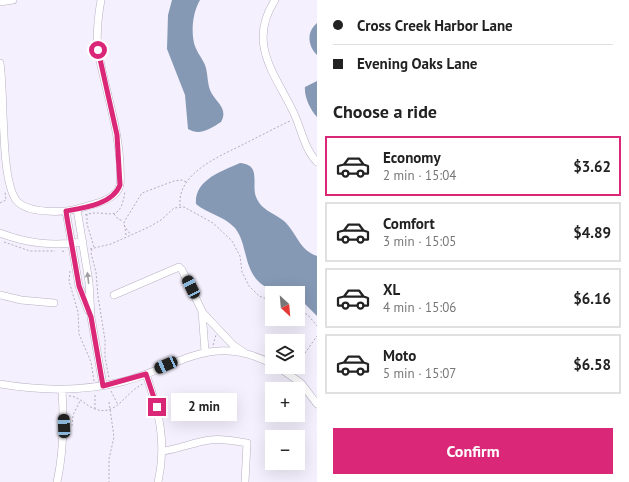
<!DOCTYPE html>
<meta charset="utf-8">
<style>
:root{--surface:#fff;--page:#f2f2f2;--text:#222;--muted:#767676;--line:#e0e0e0;--accent:#db2777}
body{margin:0;font-family:"PT Sans",sans-serif;background:var(--page);color:var(--text);height:100vh;display:flex;flex-direction:column;font-size:15px;white-space:nowrap}
*{box-sizing:border-box;margin:0}
p{font-size:13px;color:var(--muted)}
.icon{flex:none;width:22px;height:22px;fill:none;stroke:currentColor;stroke-width:2;stroke-linecap:round;stroke-linejoin:round}
.map{position:relative;flex:1;overflow:hidden}
.side{display:flex;flex-direction:column;background:var(--surface);width:312px}
.side>*{flex:none}
.banner{display:grid;align-content:center;height:88px;padding:0 16px;background:var(--surface)}
.needle{width:26px;rotate:154deg}
.controls{position:absolute;left:265px;top:286px;display:grid;gap:8px}
.controls a{display:grid;place-items:center;width:40px;height:40px;border-radius:0px;background:var(--surface);box-shadow:0 4px 16px #0002;font-size:20px}
.end{position:absolute;width:18px;height:18px;margin:-9px;border:5px solid #db2777;background:#fff;box-shadow:0 0 0 2px #fff}
.from{border-radius:50%}
.bubble{position:absolute;height:28px;border-radius:0px;background:var(--surface);box-shadow:0 4px 16px #0002;font-size:13px;font-weight:600;line-height:28px;text-align:center}
.car{position:absolute;width:12px;height:24px;margin:-12px -6px;border-radius:5px;box-shadow:0 0 3px 1px #0007;background:linear-gradient(#222 24%,#8ab4d8 0 40%,#222 0 76%,#8ab4d8 0 86%,#222 0)}
.banner b{display:flex;align-items:center;gap:14px;height:38px;font-size:15px}
.banner b+b{border-top:1px solid var(--line)}
.banner i{width:10px;height:10px;background:var(--text)}
ul{padding:0;list-style:none}
li{display:flex;align-items:center;gap:12px;height:60px;margin:0 8px 6px;padding:0 8px;border:2px solid var(--line);border-radius:0px}
li div{flex:1}
li b{display:block;font-size:15px}
li em{font-style:normal;font-weight:600}
li.current{border-color:var(--accent)}
li>.icon{width:36px;height:36px;stroke-width:1.5}
h2{padding:0 16px;font-size:18px;line-height:48px}
.action{display:flex;gap:8px;margin-top:auto;padding:8px 16px}
.action a{flex:1;height:46px;border-radius:0px;background:var(--accent);color:#fff;font-size:16px;font-weight:600;line-height:46px;text-align:center}
main{display:flex;flex:1;min-height:0}
.map>svg:first-child{display:block}
</style>
<main>
<div class="map">
<svg width="317" height="482" viewBox="0 0 317 482">
<rect width="100%" height="100%" fill="#f5f0fd"/>
<path fill="#8598b4" d="M 172,0 L 200,0 C 193,12 191,29 194,43 C 196,51 202,58 205,65 C 208,73 207,82 210,90 C 215,102 229,108 221,122 C 210,129 200,136 188,129 L 185,95 L 167,49 L 168,15 Z
M 317,23 L 317,55 C 308,46 306,32 317,23 Z
M 317,81 L 317,117 C 310,110 304,96 305,87 Z
M 240,163 C 262,165 251,183 256,197 C 262,211 273,212 284,221 C 297,233 299,250 317,256 L 317,316 L 298,297 L 298,293 C 269,293 253,286 246,256 C 243,246 242,237 235,228 C 224,216 208,214 196,204 C 194,180 222,171 240,163 Z"/>
<g fill="none" stroke-linecap="round" stroke-linejoin="round">
<defs>
<path id="minor" d="M 275,0 C 245,46 279,78 296,118 C 302,133 306,151 317,162
M 0,2 L 13,0
M 0,63 C 5,95 0,177 16,200 C 27,214 64,213 80,208 C 92,205 117,200 120,185 C 121,179 120,171 120,164 C 118,125 105,89 98,51 C 96,34 98,17 101,0
M 77,209 L 89,282 L 91,317 L 103,385
M 66,211 L 79,286 L 88,310
M 0,233 C 28,244 53,246 83,242
M 0,295 L 21,300 L 54,303
M 114,295 L 179,267 L 182,270 L 202,311 L 205,351
M 202,312 L 233,345 L 245,353
M 278,367 L 301,383 L 317,404
M 146,374 C 159,412 167,442 158,482
M 0,384 C 41,391 80,392 121,382 C 178,368 210,331 272,364
M 163,451 C 179,449 194,442 210,440 C 222,438 235,441 247,443 L 245,482
M 57,482 C 64,451 64,421 62,390"/>
</defs>
<use href="#minor" stroke="#b8b0c4" stroke-width="8"/>
<path stroke="#b2adb9" stroke-width="1" stroke-dasharray="2 2" stroke-linecap="butt" d="M 0,203 L 6,200 L 5,192
M 180,206 C 177,172 221,156 246,143 C 260,136 275,128 290,121
M 87,214 L 87,224 L 94,247
M 114,214 L 118,219 L 123,221
M 85,215 C 106,207 120,228 125,191
M 124,225 L 130,234
M 126,235 L 124,222 L 142,193 L 174,181 L 182,180 L 186,182
M 4,242 L 30,251 L 55,251
M 90,249 L 111,244 L 149,227 L 161,220 L 174,208 L 184,207 L 213,223 L 232,241 L 240,256 L 242,272 L 249,286 L 259,296 L 272,301
M 92,249 L 91,253 L 96,272 L 98,296 L 105,340 L 105,357 L 109,378
M 62,251 L 66,252
M 70,271 L 69,281 L 78,312 L 79,334 L 91,362 L 94,381
M 298,310 L 308,315 L 317,326
M 213,345 L 216,335
M 298,363 L 317,336
M 294,368 L 295,367
M 111,391 L 118,405
M 69,396 C 79,396 86,406 95,409 C 117,417 125,392 143,384
M 109,402 L 114,437 L 109,459 L 109,482
M 95,409 L 95,393
M 72,426 L 73,415 L 80,401"/>
<use href="#minor" stroke="#fff" stroke-width="7"/>
</g>
<defs><path id="oneway-solid" d="M-6-.8H1V-3.2L6.5 0L1 3.2V.8H-6Z"/></defs>
<use fill="#a09ea2" href="#oneway-solid" transform="translate(88 278) rotate(-97)"/>
<g fill="none" stroke-linecap="round" stroke-linejoin="round">
<path stroke="#db2777" stroke-width="5" d="M 98,50 L 117,135 L 120,185 C 113,204 84,208 66,211 L 67,218 L 79,286 L 91,317 L 103,386 L 146,374 L 157,407"/>
</g>
</svg>
<div class="controls">
<a><svg class="needle" viewBox="-14 -14 28 28"><path d="M0-13l5 13h-10z" fill="#e53935"/><path d="M0 13l5-13h-10z" fill="#767676"/></svg></a>
<a><svg class="icon" aria-label="layers" viewBox="0 0 24 24"><path d="M12 4l9 5-9 5-9-5zM3 14l9 5 9-5"/></svg></a>
<a>+</a>
<a>−</a>
</div>
<i class="end from" style="left:98px;top:50px"></i>
<i class="end" style="left:157px;top:407px"></i>
<div class="bubble" style="left:171px;top:393px;width:66px">2 min</div>
<i class="car" style="left:191px;top:287px;rotate:334deg"></i>
<i class="car" style="left:166px;top:365px;rotate:246deg"></i>
<i class="car" style="left:64px;top:426px;rotate:358deg"></i>
</div>
<section class="side">
<div class="banner">
<b><i class="from"></i>Cross Creek Harbor Lane</b>
<b><i></i>Evening Oaks Lane</b>
</div>
<h2>Choose a ride</h2>
<ul>
<li class="current"><svg class="icon" aria-label="car" viewBox="0 0 24 24"><path d="M5 17H2v-5l4-1 3-4h7l3 4 3 1v5h-3M9 17h6M6 11h13"/><circle cx="7" cy="17" r="2"/><circle cx="17" cy="17" r="2"/></svg><div><b>Economy</b><p>2 min · 15:04</p></div><em>$3.62</em></li>
<li><svg class="icon" aria-label="car" viewBox="0 0 24 24"><path d="M5 17H2v-5l4-1 3-4h7l3 4 3 1v5h-3M9 17h6M6 11h13"/><circle cx="7" cy="17" r="2"/><circle cx="17" cy="17" r="2"/></svg><div><b>Comfort</b><p>3 min · 15:05</p></div><em>$4.89</em></li>
<li><svg class="icon" aria-label="car" viewBox="0 0 24 24"><path d="M5 17H2v-5l4-1 3-4h7l3 4 3 1v5h-3M9 17h6M6 11h13"/><circle cx="7" cy="17" r="2"/><circle cx="17" cy="17" r="2"/></svg><div><b>XL</b><p>4 min · 15:06</p></div><em>$6.16</em></li>
<li><svg class="icon" aria-label="car" viewBox="0 0 24 24"><path d="M5 17H2v-5l4-1 3-4h7l3 4 3 1v5h-3M9 17h6M6 11h13"/><circle cx="7" cy="17" r="2"/><circle cx="17" cy="17" r="2"/></svg><div><b>Moto</b><p>5 min · 15:07</p></div><em>$6.58</em></li>
</ul>
<div class="action"><a>Confirm</a></div>
</section>
</main>
